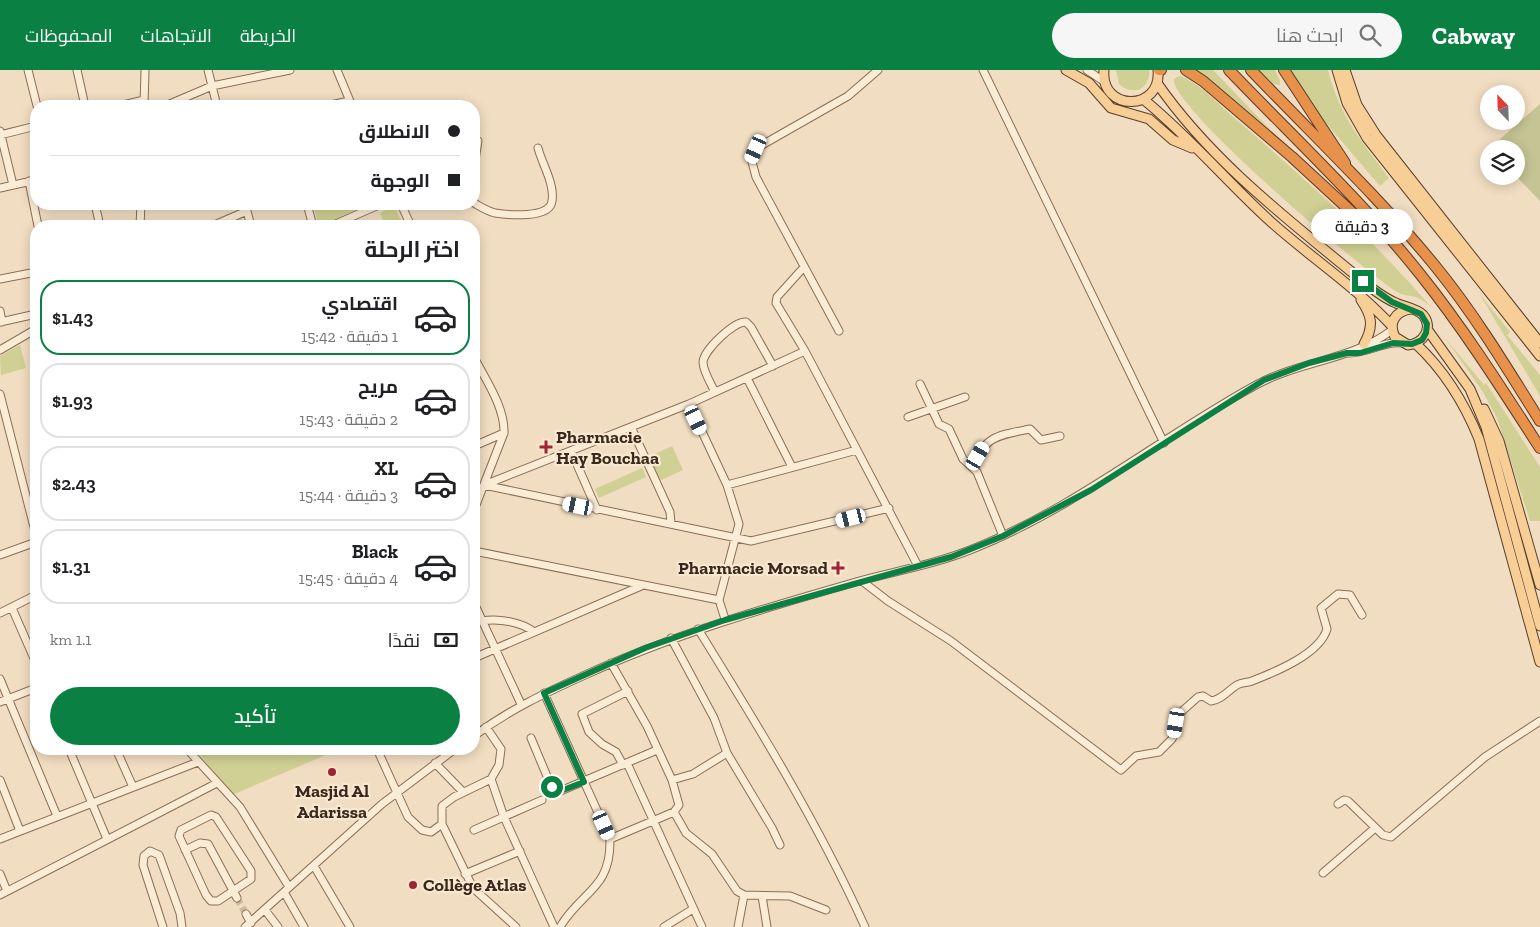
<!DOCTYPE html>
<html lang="ar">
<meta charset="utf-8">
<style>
:root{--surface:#fff;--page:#f6f6f6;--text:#202124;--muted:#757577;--line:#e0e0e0;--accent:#0b8043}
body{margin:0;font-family:"Zilla Slab",Cairo,serif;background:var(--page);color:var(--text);direction:rtl;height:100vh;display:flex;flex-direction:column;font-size:19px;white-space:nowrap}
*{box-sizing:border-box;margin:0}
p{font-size:16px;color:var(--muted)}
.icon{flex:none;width:28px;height:28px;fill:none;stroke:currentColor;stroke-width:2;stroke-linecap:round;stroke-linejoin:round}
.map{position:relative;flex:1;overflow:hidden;direction:ltr}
.side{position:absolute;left:30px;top:150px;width:450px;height:535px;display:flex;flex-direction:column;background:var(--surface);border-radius:20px;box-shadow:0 2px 12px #0003;direction:rtl}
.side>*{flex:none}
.hud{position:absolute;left:30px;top:30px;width:450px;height:110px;border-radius:20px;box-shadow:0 2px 12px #0003;direction:rtl;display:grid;align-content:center;height:110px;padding:0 20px;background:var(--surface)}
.needle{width:32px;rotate:337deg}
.fabs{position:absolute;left:1480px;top:15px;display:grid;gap:10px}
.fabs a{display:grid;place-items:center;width:45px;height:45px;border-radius:50%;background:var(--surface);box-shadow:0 2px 12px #0003;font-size:25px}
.end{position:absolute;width:22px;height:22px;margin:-11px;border:6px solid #0b8043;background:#fff;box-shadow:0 0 0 2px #fff}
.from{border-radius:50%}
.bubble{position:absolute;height:35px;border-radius:18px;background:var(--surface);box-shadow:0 2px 12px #0003;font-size:16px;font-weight:600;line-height:35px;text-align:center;direction:rtl}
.car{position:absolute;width:15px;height:30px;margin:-15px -8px;border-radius:6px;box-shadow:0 0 4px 1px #0007;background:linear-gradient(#fff 24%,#345 0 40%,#fff 0 76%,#345 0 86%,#fff 0)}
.hud b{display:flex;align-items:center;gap:18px;height:48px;font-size:19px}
.hud b+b{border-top:1px solid var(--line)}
.hud i{width:12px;height:12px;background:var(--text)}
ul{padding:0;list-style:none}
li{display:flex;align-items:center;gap:15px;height:75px;margin:0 10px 8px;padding:0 10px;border:2px solid var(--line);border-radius:20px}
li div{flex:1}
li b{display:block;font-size:19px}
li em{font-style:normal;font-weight:600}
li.on{border-color:var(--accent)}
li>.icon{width:45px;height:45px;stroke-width:1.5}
h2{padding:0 20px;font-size:22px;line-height:60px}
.pay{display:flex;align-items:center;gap:12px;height:55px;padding:0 20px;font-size:19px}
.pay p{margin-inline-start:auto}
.primary-button{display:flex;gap:10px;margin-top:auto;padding:10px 20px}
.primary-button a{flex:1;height:58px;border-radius:30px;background:var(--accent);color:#fff;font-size:20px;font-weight:600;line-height:58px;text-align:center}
header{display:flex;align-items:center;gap:30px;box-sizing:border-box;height:70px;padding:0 25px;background:var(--accent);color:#fff}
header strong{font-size:24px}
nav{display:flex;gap:28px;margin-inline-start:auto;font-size:18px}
.search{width:350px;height:45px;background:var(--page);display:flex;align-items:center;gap:12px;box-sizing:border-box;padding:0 18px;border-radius:28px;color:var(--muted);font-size:19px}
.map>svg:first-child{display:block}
</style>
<header>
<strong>Cabway</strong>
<div class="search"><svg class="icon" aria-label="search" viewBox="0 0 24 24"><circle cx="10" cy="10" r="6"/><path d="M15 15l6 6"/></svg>ابحث هنا</div>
<nav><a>الخريطة</a><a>الاتجاهات</a><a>المحفوظات</a></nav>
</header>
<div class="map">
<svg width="1540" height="857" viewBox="0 0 1540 857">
<rect width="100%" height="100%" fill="#f1ddc1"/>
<path fill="#d0d094" d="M 1116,0 L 1149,0 C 1151,19 1132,27 1119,14 Z
M 1195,0 L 1213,0 L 1286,76 Z
M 1258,0 L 1275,0 L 1280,10 L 1280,15 L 1272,14 Z
M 1288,0 L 1328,0 C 1338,43 1363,74 1389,108 L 1380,116 L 1307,31 Z
M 1179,6 C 1201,13 1221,37 1239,52 C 1306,110 1373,169 1431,237 C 1427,234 1423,230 1418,228 C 1411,225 1403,226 1397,222 C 1365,202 1169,36 1174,9 Z
M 313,134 L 352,134 L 355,140 L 319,156 Z
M 394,136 L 404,156 L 386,156 L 380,143 Z
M 241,148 L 245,156 L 221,156 L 239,148 Z
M 1479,223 L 1510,262 L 1507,265 L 1540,305 L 1540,326 Z
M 1445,268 L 1484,315 L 1486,313 L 1540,397 L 1540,451 L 1530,451 L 1497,348 L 1483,322 Z
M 20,275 L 26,298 L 1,305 L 0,286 Z
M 672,376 L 683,400 L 659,411 L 648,387 Z
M 642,398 L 646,407 L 599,428 L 595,419 Z
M 195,679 L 334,679 L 335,681 L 232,725 Z"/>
<path fill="#c4c494" d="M 1540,34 L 1540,131 L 1516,106 L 1516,79 L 1490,78 Z"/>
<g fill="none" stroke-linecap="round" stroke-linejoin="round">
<path stroke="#cdb9a0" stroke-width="7" stroke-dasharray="7 3.5" stroke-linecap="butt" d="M 237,828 L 246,844"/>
<defs>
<path id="minor" d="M 28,0 L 37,36
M 77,0 L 85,36
M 208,0 L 217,36
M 337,0 L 352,36
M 983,0 L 1164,373
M 1087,0 L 1105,12
M 119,36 L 144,30
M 144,36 L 145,0
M 165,36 L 212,16 L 290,0
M 326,36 L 349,31
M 0,61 L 13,115
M 0,65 L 36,56
M 474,96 L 478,71
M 29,111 L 38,156
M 0,118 L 36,110
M 474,133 C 481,137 487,141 495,143 C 508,145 550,149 552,131 C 555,114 542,94 538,78
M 95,134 L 100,156
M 245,134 L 251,156
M 307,134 L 313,156
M 401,134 L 411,156
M 140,156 L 141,134
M 212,156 L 247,141
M 331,156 L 381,134
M 804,197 L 777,227 L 776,233 L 805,281 L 918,496
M 0,209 L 36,202
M 0,241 L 2,252
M 0,252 L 36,244
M 839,261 L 756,107 L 751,88 L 755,79 L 848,26 L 878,0
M 0,280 L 36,259
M 1348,283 C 1367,284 1383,271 1401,273
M 474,287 C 485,309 505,337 504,363 L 474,440
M 747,308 L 792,397
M 920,314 L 939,354 L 949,359 L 963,389 L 977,402 L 1003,466
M 715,322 C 711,314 703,301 703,292 C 704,280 734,251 746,252 L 751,257 L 773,296
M 0,324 L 36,465
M 689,334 L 727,415 L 739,454 L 719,530 L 725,549
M 908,347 L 965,327
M 631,357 L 670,442 L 671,453
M 474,376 L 504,363
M 571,381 L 597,440
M 975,399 C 981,366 1000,365 1030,359 L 1041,370 L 1060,366
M 484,415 L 751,471 L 889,438
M 484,415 L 689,334 L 805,281
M 727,415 L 857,380
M 474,481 L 719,530
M 0,485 L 36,472
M 862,511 L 888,531 L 951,571 L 1121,700 L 1136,686 L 1159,682 L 1172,669 L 1180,643 L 1198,627 L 1203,626 L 1211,631 C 1223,629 1227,621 1237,615 C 1242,612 1247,613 1252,611 C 1275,602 1320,584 1327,559 L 1321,538 L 1338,524 L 1350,525 L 1362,545
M 474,533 L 521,634
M 12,538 L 36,593
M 0,543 L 36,525
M 482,551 C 498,548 522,552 534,562
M 698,559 C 758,656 818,753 865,857
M 671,568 L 714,648 L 727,683 L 772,758 L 780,775
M 474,588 L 641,516
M 0,609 L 57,746
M 544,623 L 610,769 C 611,820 582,820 560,857
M 0,632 L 36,618
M 474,666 C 509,640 545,623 585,605 C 675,564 768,537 863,510 C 901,500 939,493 975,478 C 1077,437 1161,367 1256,315 C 1299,291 1353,290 1392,260
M 531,668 L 549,711 L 558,722 L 657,680
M 69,679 L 107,769
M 116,679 L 133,717
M 187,679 L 240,737 L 289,817
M 377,679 L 408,747 L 422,760 L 431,762 L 442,754 L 442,736 L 454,727 L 491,709 L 499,695 L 501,679 L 486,657
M 435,693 L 463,722
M 627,693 L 702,857
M 623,695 L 616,682 L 602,674 L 589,662 L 582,644 L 628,621
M 491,709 L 504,747 L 554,857
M 0,710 L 20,761
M 672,710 L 693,704 L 727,683
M 1338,734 L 1344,730 L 1348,731 L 1383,765 L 1391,767 L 1485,687 L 1540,651
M 674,742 L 686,763 L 712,784 L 737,821 L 744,825 L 790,826 L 826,840
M 211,745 L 216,747 L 251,801 L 251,809 L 218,831 L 211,831 L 206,825 L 179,766 L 181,760 Z
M 442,754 L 473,818 L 516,857
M 474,760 L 542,730
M 0,769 L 198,692
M 610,769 L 674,742 L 679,735 L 672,710 L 647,656 L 611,593
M 185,780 L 200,773 L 208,774 L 237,828
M 314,796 L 350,857
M 1323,803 L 1375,758
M 0,804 L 7,821
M 465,804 L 520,781
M 284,822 L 304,857
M 0,825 L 217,713
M 762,826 L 767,857
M 265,840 L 278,857
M 246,844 L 251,853
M 163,857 L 143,795 L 144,786 L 150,781 L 159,785 L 180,843 L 182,857
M 245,857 L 382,734 L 455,679
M 664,857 L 693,839
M 738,857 L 744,825"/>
<path id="major" d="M 1066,0 L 1089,13 L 1111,38 L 1149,49 L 1173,70 L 1192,78
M 1104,0 C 1100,42 1162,42 1158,0
M 1337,0 L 1347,33 L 1367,68 L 1540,286
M 1345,0 L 1357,35 L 1376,65 L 1540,273
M 1157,13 C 1213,94 1295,155 1370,217 C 1378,223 1386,229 1396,233 C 1404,237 1416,238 1423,245 C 1434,258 1423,274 1408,275 L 1395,267 C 1388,253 1395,241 1411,239
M 1143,29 C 1189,66 1227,112 1270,151 C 1310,187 1355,216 1392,256
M 1361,230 C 1372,246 1374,256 1364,274
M 1427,259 L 1470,319 L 1486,357 L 1540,556
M 1416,274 C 1445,301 1464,332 1479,369 L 1540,592
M 1484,339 L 1499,371 L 1540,515"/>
<path id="highway" d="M 1159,0 L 1161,0
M 1186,0 L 1203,11 L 1292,87 L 1357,147 L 1379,159
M 1229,0 C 1293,67 1362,131 1420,204 C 1464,259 1502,319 1540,378
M 1251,0 C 1313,65 1379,127 1436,197 C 1475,245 1507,298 1540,351
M 1284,0 L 1345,93"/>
</defs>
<use href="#minor" stroke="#8c6d57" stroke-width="9"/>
<use href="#major" stroke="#593c2c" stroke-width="11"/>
<use href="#highway" stroke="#593c2c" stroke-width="12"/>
<use href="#minor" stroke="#fbecd5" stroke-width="7"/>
<use href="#major" stroke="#f7ce96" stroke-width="9"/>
<use href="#highway" stroke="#e7914b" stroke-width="10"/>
</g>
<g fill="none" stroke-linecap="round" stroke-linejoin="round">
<path stroke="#0b8043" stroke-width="6" d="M 552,717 L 558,722 L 584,712 L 544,623 L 645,578 L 725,550 L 951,487 L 1003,466 L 1091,420 L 1264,310 L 1309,293 L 1347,283 L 1360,283 L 1393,273 L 1412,274 L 1422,270 L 1426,263 L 1427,254 L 1421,244 L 1392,232 L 1363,211"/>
</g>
<g fill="#a02331" stroke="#f8e8d1" stroke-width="2">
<path d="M543.5 369.5h5v5h5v5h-5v5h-5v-5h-5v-5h5z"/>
<path d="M835.5 490.5h5v5h5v5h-5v5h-5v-5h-5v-5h5z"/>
<circle cx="332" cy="702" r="5"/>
<circle cx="413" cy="815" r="5"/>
</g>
<g text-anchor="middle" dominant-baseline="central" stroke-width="4.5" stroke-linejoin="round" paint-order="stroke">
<g font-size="18" font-weight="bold" fill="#3b281c" stroke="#f8e8d1" text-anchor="start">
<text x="556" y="367">Pharmacie<tspan x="556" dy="21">Hay Bouchaa</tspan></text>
<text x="828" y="498" text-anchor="end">Pharmacie Morsad</text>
<text x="332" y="721" text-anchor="middle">Masjid Al<tspan x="332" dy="21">Adarissa</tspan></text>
<text x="423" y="815">Collège Atlas</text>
</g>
</g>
</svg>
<div class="fabs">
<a><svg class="needle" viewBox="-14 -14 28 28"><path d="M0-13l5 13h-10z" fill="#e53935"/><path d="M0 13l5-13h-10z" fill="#757577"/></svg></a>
<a><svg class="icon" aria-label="layers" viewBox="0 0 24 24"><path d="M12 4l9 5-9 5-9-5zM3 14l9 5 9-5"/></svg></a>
</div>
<i class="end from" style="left:552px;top:717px"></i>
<i class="end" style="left:1363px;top:211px"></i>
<div class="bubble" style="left:1311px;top:139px;width:102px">3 دقيقة</div>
<i class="car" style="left:756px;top:79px;rotate:204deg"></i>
<i class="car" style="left:696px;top:350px;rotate:155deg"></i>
<i class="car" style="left:978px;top:386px;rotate:30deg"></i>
<i class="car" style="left:578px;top:436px;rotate:282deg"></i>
<i class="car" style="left:851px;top:448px;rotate:256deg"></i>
<i class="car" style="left:1176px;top:653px;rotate:189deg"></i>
<i class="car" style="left:604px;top:755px;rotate:156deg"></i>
<div class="hud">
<b><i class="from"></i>الانطلاق</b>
<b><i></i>الوجهة</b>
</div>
<section class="side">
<h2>اختر الرحلة</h2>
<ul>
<li class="on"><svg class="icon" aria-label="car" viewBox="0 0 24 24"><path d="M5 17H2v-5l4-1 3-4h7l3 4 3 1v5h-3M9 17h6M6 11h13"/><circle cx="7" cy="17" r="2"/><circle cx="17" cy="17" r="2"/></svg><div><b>اقتصادي</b><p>1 دقيقة · 15:42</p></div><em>$1.43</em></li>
<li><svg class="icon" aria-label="car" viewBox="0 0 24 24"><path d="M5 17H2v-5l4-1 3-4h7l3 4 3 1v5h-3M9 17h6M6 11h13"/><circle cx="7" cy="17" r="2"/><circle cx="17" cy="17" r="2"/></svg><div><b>مريح</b><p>2 دقيقة · 15:43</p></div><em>$1.93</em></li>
<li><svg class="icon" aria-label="car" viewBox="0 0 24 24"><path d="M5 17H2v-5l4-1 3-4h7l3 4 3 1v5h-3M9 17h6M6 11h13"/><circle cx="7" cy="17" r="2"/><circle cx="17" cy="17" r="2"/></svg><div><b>XL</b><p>3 دقيقة · 15:44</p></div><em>$2.43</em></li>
<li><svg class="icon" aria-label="car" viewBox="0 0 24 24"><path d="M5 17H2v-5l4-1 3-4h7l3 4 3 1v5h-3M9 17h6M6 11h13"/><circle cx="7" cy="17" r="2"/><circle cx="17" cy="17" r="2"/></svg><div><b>Black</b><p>4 دقيقة · 15:45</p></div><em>$1.31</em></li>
</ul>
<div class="pay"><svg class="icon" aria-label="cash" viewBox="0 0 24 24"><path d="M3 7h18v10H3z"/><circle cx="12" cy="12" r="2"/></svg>نقدًا<p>1.1 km</p></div>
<div class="primary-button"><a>تأكيد</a></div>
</section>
</div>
